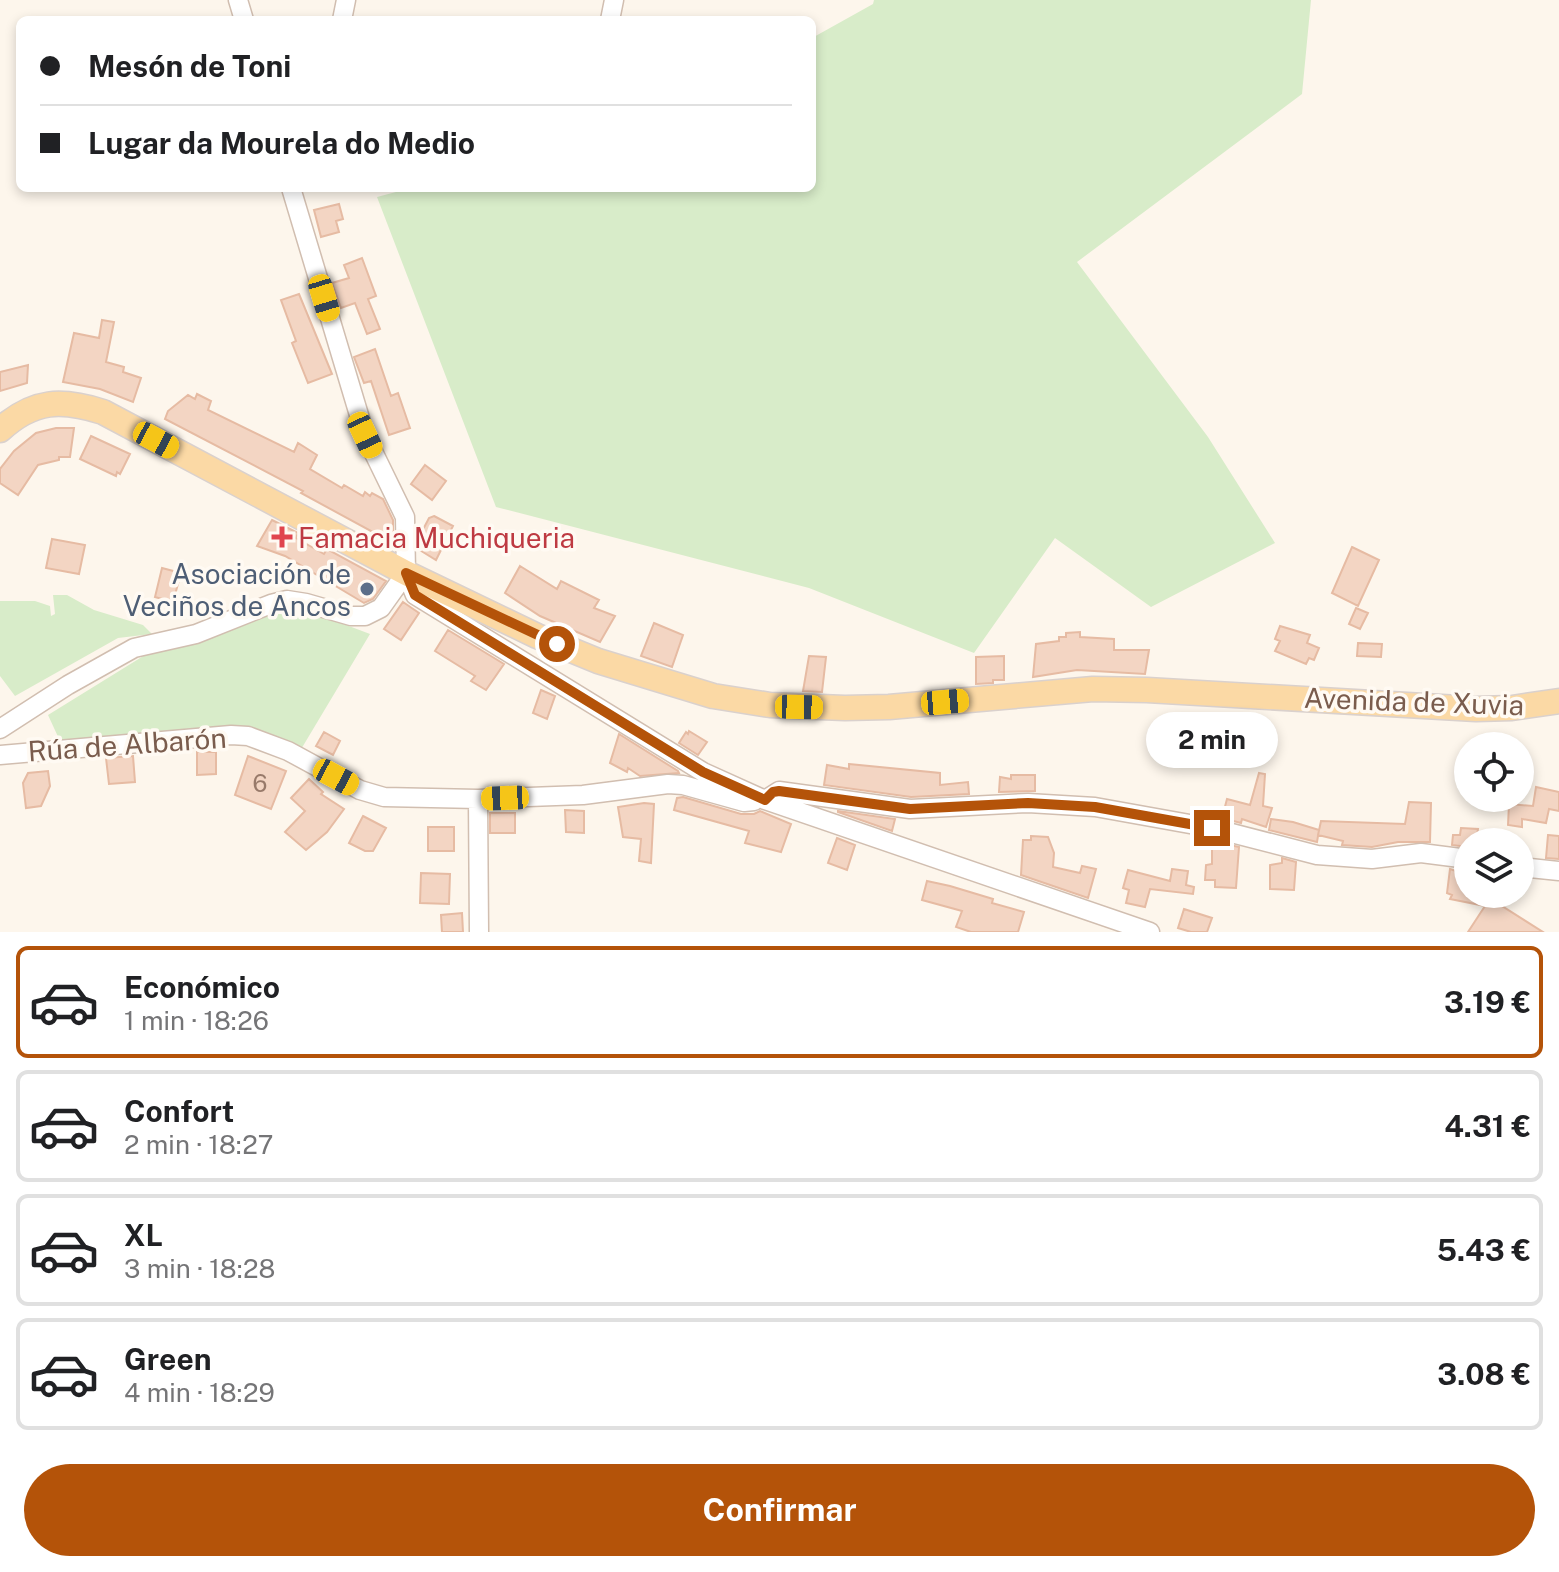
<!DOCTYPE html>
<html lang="es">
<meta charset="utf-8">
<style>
:root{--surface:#fff;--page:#f2f2f2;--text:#202124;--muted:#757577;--line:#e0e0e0;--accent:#b45309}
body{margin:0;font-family:"Public Sans",sans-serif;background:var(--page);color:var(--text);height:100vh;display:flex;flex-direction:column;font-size:30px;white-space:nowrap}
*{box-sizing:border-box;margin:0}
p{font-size:26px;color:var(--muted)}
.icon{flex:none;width:44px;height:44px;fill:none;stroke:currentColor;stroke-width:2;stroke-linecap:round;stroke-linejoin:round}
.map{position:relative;height:932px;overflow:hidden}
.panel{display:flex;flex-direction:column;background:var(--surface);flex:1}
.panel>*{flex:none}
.hud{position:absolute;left:16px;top:16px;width:800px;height:176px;border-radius:12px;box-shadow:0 4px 12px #0003;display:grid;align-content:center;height:176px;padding:0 24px;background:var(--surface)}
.buttons{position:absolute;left:1454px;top:732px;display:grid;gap:16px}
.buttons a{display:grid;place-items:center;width:80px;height:80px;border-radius:50%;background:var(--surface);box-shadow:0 4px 12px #0003;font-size:40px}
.end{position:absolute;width:36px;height:36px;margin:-18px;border:10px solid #b45309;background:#fff;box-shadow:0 0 0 4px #fff}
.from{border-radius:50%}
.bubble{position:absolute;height:56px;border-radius:28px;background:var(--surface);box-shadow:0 4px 12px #0003;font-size:26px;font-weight:700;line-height:56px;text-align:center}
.car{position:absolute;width:24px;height:48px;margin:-24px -12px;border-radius:10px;box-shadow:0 0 6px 2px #0007;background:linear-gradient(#f5c518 24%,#345 0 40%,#f5c518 0 76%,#345 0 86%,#f5c518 0)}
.hud b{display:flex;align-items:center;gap:28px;height:76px;font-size:30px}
.hud b+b{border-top:2px solid var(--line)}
.hud i{width:20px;height:20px;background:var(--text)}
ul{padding:14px 0 0;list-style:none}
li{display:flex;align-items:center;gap:24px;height:112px;margin:0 16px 12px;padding:0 8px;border:4px solid var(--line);border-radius:12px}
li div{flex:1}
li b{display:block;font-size:30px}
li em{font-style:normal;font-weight:700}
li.current{border-color:var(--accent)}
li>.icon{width:72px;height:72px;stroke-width:1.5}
.button{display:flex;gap:16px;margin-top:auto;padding:16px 24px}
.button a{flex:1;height:92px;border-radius:48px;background:var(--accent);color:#fff;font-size:32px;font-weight:700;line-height:92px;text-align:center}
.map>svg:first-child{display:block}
</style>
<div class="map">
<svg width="1559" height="932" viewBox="0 0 1559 932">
<rect width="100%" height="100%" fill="#fdf6ec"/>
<path fill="#d8ecc9" d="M 874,0 L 1311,0 L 1302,94 L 1077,262 L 1208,437 L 1275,543 L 1151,607 L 1055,538 L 974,653 L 809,588 L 496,507 L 377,197 L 411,188 L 812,188 L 812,38 L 873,4 Z
M 53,595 L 67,595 L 94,610 L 143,625 L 152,634 L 118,638 L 15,696 L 0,676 L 0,601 L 35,601 L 50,606 L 51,616 L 55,614 Z
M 285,609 L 304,609 L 370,634 L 300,751 L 265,735 L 60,741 L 48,715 L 145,655 Z"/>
<path fill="#f3d5c3" stroke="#e6bba3" stroke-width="2" d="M 339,204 L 343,219 L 336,221 L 339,232 L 321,237 L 314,210 Z
M 362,258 L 376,296 L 368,299 L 380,329 L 367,334 L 355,303 L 341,308 L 332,283 L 349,278 L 344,265 Z
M 299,294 L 332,374 L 308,383 L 292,343 L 296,341 L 281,300 Z
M 102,320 L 114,322 L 106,362 L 124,367 L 123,372 L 141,378 L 133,402 L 100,389 L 63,382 L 74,333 L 99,338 Z
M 375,349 L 391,396 L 398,393 L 410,428 L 389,435 L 371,381 L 364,383 L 354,357 Z
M 28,365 L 27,383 L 0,391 L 0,372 Z
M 197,394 L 211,401 L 208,410 L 294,452 L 298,443 L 317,455 L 310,469 L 342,488 L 344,485 L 363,496 L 365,492 L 370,496 L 372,493 L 383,499 L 393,520 L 393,543 L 301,493 L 303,491 L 165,419 L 168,411 L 188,395 L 195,399 Z
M 56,428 L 74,428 L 70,457 L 59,457 L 59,460 L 38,465 L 18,495 L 0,483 L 0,469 L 14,451 L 36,433 Z
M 91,436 L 130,454 L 120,474 L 117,472 L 116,476 L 80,459 Z
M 425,465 L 446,481 L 432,500 L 411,484 Z
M 434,516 L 453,526 L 436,560 L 418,549 L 417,541 L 429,518 Z
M 272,520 L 298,533 L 296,538 L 324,554 L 327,549 L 386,581 L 373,599 L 364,603 L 285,556 L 257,546 Z
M 52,539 L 85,545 L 79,574 L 46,568 Z
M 1352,547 L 1379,560 L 1358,606 L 1332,593 Z
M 520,566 L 557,589 L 561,581 L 599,600 L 594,608 L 615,616 L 600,642 L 540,616 L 505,593 Z
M 162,568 L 181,573 L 173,602 L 155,597 Z
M 403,602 L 419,613 L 401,640 L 384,629 Z
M 1356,608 L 1368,613 L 1360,629 L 1349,624 Z
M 654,623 L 683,635 L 672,667 L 641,656 Z
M 1280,626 L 1310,635 L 1307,643 L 1319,648 L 1314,660 L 1309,658 L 1306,664 L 1275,651 L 1280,641 L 1275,639 Z
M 448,630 L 504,664 L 486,690 L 471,681 L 475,676 L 435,651 Z
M 1080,632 L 1080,637 L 1114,639 L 1114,650 L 1149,650 L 1145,674 L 1077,670 L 1033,677 L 1036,644 L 1059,641 L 1059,637 L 1066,637 L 1066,633 Z
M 1358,643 L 1382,644 L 1381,657 L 1357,656 Z
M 809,656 L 826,657 L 822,692 L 803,691 Z
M 1004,656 L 1004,680 L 993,680 L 993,683 L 976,684 L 976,657 Z
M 541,690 L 555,696 L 547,719 L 533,713 Z
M 689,731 L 707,742 L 698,755 L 679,743 L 686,732 L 688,734 Z
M 324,732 L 340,741 L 333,755 L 316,746 Z
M 619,734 L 678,771 L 679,773 L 640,776 L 628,768 L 627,772 L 610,763 Z
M 197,752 L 216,752 L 216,774 L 197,775 Z
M 133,756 L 135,782 L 109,784 L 106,758 Z
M 248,756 L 286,771 L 271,809 L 235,795 Z
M 849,764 L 940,773 L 940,785 L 968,782 L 969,794 L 911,797 L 824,785 L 827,765 L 849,769 Z
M 48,771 L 50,786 L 41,806 L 26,808 L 23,783 L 28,773 Z
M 1259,773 L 1265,774 L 1263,806 L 1272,808 L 1266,827 L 1242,819 L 1241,823 L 1222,818 L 1227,799 L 1250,805 Z
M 1011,775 L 1035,775 L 1035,791 L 999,792 L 1000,777 L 1011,779 Z
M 309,779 L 323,792 L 321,794 L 344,809 L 327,832 L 306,850 L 285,832 L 305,811 L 291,798 Z
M 1536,787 L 1559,792 L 1559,811 L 1549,809 L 1546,823 L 1522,819 L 1522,827 L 1508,825 L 1509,804 L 1533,806 Z
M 683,797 L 741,814 L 754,814 L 760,811 L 791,824 L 781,852 L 745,843 L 749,831 L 674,810 L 677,798 Z
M 1409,802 L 1431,803 L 1430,842 L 1398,842 L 1372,847 L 1342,845 L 1343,841 L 1318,835 L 1321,821 L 1405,824 Z
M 644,803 L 654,804 L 651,863 L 639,861 L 641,839 L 623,837 L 618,807 Z
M 565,810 L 584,811 L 584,833 L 566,832 Z
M 838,811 L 895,819 L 892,831 L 838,812 Z
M 490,813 L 515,813 L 515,833 L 490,833 Z
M 363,816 L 386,828 L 373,851 L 365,851 L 349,843 Z
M 1271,819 L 1293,822 L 1319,830 L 1317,842 L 1269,830 Z
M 428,827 L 454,827 L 454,851 L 428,851 Z
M 1461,828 L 1478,829 L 1476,842 L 1468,842 L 1468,847 L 1452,845 L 1453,835 L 1460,835 Z
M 1548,835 L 1559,836 L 1559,859 L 1546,858 Z
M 1031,836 L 1048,837 L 1054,853 L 1053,867 L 1080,873 L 1082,866 L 1096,869 L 1088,898 L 1021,875 L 1023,840 L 1031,840 Z
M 837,838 L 855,845 L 847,870 L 828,863 Z
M 1212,841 L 1239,847 L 1236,888 L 1215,887 L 1215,880 L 1205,880 L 1206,865 L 1212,864 Z
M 1282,858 L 1296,862 L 1294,890 L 1270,889 L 1270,865 L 1282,863 Z
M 1172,869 L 1188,871 L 1186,885 L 1194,887 L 1193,894 L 1150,889 L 1145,907 L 1126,903 L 1129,890 L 1123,888 L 1128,870 L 1170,881 Z
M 1450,869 L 1468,875 L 1468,894 L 1483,894 L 1543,932 L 1468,932 L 1485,906 L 1450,899 L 1452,895 L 1447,893 Z
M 421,873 L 450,874 L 449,904 L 420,903 Z
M 927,881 L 950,886 L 993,899 L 992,903 L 1024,912 L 1018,932 L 971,932 L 956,927 L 962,911 L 922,900 Z
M 1184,909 L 1212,918 L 1207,932 L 1191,932 L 1178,928 Z
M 462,913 L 463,932 L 442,932 L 441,915 Z"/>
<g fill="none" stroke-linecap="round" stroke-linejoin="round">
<defs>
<path id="minor" d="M 238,0 L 244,20
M 342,20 L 346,0
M 610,20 L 614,0
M 291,188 L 365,435 L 405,517 L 406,573 L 415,595 L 703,772 L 765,800 L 1150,932
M 0,729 L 68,685 L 134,648 L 196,634 L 271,604 L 287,600 L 306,603 L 351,616 L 365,616 L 381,608 L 406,573
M 0,755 L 231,735 L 248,736 L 288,751 L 360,790 L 384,797 L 478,799 L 583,795 L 668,784 L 683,785 L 744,802 L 754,801
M 478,799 L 479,932
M 765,800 L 779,791 L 910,809 L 1028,803 L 1095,807 L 1212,828 L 1317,855 L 1372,859 L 1421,853 L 1468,859
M 1520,867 L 1559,871"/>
<path id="major" d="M 0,430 C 34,399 62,399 103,412 L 406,573 L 537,636 L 598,661 L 713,696 L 770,705 L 845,708 L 889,707 L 1093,689 L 1147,690 L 1476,709 L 1512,708 L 1559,701"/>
</defs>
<use href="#minor" stroke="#d1beb0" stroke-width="21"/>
<use href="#major" stroke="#dad1cd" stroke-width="27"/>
<use href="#minor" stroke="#fff" stroke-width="18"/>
<use href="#major" stroke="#fbd9a5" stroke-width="24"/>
</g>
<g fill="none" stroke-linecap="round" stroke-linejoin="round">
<path stroke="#b45309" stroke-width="10" d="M 557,644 L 406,573 L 415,595 L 703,772 L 765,800 L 773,792 L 779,791 L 910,809 L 1028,803 L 1095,807 L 1212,828"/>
</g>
<path fill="#e0444e" stroke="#fffaf3" stroke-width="3" d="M278 525h8v8h8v8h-8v8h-8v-8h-8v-8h8z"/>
<circle fill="#5c6f8a" stroke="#fffaf3" stroke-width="3" cx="367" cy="589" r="8"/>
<g text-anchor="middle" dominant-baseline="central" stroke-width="7" stroke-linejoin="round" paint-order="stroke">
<g font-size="24" fill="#987a6a">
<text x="260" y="783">6</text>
</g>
<g font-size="28" fill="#be3a42" stroke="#fffaf3" text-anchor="start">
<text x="298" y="537">Famacia Muchiqueria</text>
</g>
<g font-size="28" fill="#4e5e75" stroke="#fffaf3" text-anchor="end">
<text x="351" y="573">Asociación de<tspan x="351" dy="32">Veciños de Ancos</tspan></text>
</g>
<g font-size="28" fill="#7a5c4d" stroke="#fffaf3">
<text transform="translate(1414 701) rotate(2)">Avenida de Xuvia</text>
<text transform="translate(127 744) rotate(-4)">Rúa de Albarón</text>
</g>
</g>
</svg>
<div class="buttons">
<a><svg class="icon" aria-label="locate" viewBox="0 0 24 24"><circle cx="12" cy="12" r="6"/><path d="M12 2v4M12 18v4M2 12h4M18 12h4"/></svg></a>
<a><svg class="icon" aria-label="layers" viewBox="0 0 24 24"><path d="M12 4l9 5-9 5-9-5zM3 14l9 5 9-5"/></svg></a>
</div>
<i class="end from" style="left:557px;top:644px"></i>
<i class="end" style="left:1212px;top:828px"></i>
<div class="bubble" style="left:1146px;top:712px;width:132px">2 min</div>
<i class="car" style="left:324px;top:298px;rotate:163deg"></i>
<i class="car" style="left:365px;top:435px;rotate:155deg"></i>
<i class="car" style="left:156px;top:440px;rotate:118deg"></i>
<i class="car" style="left:945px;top:702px;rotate:85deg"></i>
<i class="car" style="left:799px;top:707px;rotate:91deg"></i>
<i class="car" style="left:336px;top:777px;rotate:118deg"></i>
<i class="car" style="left:505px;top:798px;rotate:268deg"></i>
<div class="hud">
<b><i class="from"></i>Mesón de Toni</b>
<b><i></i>Lugar da Mourela do Medio</b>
</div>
</div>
<section class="panel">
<ul>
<li class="current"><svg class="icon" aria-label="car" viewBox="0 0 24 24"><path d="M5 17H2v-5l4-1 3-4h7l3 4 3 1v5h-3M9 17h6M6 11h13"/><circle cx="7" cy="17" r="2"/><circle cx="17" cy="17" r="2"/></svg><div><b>Económico</b><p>1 min · 18:26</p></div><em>3.19 €</em></li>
<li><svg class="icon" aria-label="car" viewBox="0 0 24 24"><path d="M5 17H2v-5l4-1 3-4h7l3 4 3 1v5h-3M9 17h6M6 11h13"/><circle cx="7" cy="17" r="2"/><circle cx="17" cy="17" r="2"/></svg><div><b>Confort</b><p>2 min · 18:27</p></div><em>4.31 €</em></li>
<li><svg class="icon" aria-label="car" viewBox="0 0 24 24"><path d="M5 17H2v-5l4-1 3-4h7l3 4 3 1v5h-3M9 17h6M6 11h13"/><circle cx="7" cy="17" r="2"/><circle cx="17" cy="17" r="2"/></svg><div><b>XL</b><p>3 min · 18:28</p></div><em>5.43 €</em></li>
<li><svg class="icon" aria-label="car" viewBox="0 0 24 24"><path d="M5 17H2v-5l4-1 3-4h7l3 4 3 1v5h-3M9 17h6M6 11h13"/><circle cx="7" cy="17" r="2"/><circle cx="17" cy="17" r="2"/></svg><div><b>Green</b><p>4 min · 18:29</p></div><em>3.08 €</em></li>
</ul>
<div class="button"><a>Confirmar</a></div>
</section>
